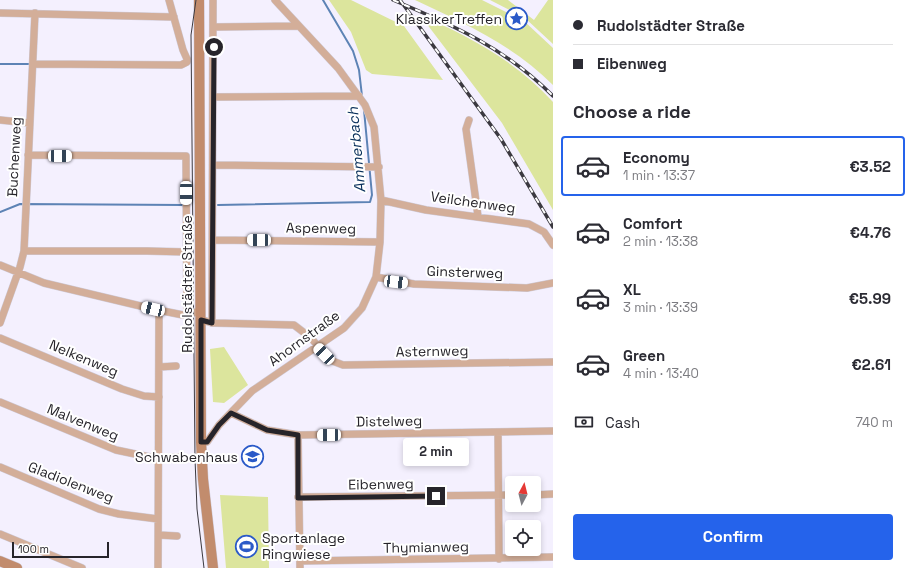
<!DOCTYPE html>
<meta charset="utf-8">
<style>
:root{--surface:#fff;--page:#f7f7f7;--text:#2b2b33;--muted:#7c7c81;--line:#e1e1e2;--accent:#2563eb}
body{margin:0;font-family:"Space Grotesk",sans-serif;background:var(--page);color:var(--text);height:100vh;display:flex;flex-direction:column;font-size:15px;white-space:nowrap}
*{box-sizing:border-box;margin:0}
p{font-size:13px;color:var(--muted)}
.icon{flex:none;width:22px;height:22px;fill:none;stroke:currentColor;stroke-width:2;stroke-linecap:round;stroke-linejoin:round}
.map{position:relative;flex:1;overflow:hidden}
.drawer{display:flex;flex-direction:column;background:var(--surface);width:360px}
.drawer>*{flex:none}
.guide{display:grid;align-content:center;height:88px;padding:0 20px;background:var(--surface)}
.needle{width:26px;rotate:7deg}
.controls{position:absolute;left:505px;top:476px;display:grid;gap:8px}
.controls a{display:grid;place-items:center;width:36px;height:36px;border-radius:4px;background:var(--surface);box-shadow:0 2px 6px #0003;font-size:20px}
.scale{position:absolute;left:12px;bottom:10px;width:97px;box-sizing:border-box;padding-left:4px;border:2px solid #26242a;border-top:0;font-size:11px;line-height:14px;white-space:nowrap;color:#26242a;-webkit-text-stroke:3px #fff;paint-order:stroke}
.end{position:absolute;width:18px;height:18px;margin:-9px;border:5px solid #26242a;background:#fff;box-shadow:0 0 0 2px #fff}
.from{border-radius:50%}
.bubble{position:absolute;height:28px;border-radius:4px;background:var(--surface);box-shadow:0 2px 6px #0003;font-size:13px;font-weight:600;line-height:28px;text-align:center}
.car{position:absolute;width:12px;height:24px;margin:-12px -6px;border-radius:5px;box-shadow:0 0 3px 1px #0007;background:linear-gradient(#fff 24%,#345 0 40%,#fff 0 76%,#345 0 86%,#fff 0)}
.guide b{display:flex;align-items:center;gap:14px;height:38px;font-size:15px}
.guide b+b{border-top:1px solid var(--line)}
.guide i{width:10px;height:10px;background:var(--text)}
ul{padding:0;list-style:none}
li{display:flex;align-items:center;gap:12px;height:60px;margin:0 8px 6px;padding:0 12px;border:2px solid transparent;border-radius:4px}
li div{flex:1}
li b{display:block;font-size:15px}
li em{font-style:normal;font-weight:600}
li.selected{border-color:var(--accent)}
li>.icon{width:36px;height:36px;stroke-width:1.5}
h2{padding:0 20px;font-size:18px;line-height:48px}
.pay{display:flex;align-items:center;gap:10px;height:44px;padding:0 20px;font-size:15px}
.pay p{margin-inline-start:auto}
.action{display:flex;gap:8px;margin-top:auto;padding:8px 20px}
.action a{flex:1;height:46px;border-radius:4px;background:var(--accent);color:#fff;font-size:16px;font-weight:600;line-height:46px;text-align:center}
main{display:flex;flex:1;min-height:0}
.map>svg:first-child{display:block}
</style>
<main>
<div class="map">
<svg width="553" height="568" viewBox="0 0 553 568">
<rect width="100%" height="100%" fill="#f4f0fe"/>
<path fill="#dce59d" d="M 329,0 L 351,0 L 404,26 L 443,80 L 372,74 L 366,70 L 351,32 Z
M 415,0 L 482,0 L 524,21 L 553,48 L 553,85 C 513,45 464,23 415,0 Z
M 490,0 L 508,0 L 534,20 L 548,0 L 553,0 L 553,44 L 525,18 Z
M 420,15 C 469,36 517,62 553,102 L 553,210 L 502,123 Z
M 224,347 L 248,385 L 224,403 L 213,402 L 210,349 Z
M 220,495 L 268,497 L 269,568 L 226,568 Z"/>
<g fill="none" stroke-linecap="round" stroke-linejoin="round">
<path stroke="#5d83b5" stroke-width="2" d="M 323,0 L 353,51 L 359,70 L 362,96
M 0,64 L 30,64
M 218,205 L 370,202 L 372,195 L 364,110
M 0,212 L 20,204 L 184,205"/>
<defs>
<path id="street" d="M 169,0 L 183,50 L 187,59
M 0,13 L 174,17
M 214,27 L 298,26
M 34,64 L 181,65 L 187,62 L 187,59
M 214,97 L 359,96
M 0,120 L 29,123
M 469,120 L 466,129 L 478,216
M 28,155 L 186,156 L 187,314
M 214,165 L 379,167
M 381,200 L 426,210 L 529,224 L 544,232 L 553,245
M 213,240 L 380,242
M 24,251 L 147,251 L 186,252
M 0,265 L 44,283 L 153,309 L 183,315 L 201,311
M 376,277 L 414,284 L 527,288 L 553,283
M 201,320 L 214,323 L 294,325 L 311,338 L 330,360 L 343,365 L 553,362
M 0,323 L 20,267 L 24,251 L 35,13
M 212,323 L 213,0
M 0,338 L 122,389 L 144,396 L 159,397
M 159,367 L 176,366
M 0,402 L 116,450 L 159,459 L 177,457
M 231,413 L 267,430 L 298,435 L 553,431
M 498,432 L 499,559
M 298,435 L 300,568
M 201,442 L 207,442 L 219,425 L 252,391 L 344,328 L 362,308 L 376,277 L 380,242 L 381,200 L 374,127 L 365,105 L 338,68 L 275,0
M 0,467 L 99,509 L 119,514 L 158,519
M 534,495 L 553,494
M 298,497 L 512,495
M 0,534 L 82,568
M 159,535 L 177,536
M 300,561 L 553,557
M 158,568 L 159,311"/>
<path id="secondary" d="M 199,0 L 201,442 L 203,479 L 213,568
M 0,561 L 17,568"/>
</defs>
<use href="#street" stroke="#cfcbd8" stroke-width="8"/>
<use href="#secondary" stroke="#cfcbd8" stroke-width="11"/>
<use href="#street" stroke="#d3ae99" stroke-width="7"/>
<use href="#secondary" stroke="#c28c6d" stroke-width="10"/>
<path stroke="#3b3940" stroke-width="1" d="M 196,0 L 191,35 L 195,459 L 197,509 L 204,568"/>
<defs>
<path id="rail" d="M 393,0 C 455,26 505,48 553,96
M 400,0 L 501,139 L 553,227"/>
</defs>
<use href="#rail" stroke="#3b3940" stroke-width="3.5"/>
<use href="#rail" stroke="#fff" stroke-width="2" stroke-dasharray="6" stroke-linecap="butt"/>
</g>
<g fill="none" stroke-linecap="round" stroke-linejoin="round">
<path stroke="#26242a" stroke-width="5" d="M 214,47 L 212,323 L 201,320 L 201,442 L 207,442 L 219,425 L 231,413 L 267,430 L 298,435 L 298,498 L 436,496"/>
</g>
<defs>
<symbol id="sight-ring" viewBox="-11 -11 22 22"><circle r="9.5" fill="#fff" stroke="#2b5ac8" stroke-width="1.5"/><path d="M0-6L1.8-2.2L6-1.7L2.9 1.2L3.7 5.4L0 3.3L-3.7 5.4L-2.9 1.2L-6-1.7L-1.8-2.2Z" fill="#2b5ac8"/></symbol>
<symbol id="school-ring" viewBox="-11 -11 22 22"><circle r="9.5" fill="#fff" stroke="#2b5ac8" stroke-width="1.5"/><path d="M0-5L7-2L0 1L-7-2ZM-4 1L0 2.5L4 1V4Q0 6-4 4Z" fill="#2b5ac8"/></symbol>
<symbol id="stadium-ring" viewBox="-11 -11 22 22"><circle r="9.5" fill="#fff" stroke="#2b5ac8" stroke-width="1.5"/><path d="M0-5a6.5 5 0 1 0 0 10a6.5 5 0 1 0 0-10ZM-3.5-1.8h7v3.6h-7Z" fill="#2b5ac8"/></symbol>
</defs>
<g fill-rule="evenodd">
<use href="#sight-ring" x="504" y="6" width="25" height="25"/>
<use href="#school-ring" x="240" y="444" width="25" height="25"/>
<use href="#stadium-ring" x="234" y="534" width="25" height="25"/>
</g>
<g text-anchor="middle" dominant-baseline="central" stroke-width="4" stroke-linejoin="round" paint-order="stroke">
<g font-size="14" fill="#26242a" stroke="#fff" text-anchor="end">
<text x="502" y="19">KlassikerTreffen</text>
<text x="238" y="457">Schwabenhaus</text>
<text x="262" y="538" text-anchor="start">Sportanlage<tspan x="262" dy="16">Ringwiese</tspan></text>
</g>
<g font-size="14" fill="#26242a" stroke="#fff">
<text transform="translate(14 157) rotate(-87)">Buchenweg</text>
<text transform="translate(473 202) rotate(8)">Veilchenweg</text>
<text transform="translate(321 228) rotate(1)">Aspenweg</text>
<text transform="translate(465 272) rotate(2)">Ginsterweg</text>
<text transform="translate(187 284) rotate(-90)">Rudolstädter Straße</text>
<text transform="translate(304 338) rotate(-36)">Ahornstraße</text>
<text transform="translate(432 351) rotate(-1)">Asternweg</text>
<text transform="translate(84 358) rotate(23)">Nelkenweg</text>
<text transform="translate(389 421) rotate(-1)">Distelweg</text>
<text transform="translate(83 422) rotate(22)">Malvenweg</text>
<text transform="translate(71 482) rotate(21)">Gladiolenweg</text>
<text transform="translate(381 484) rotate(-1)">Eibenweg</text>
<text transform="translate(426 547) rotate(-1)">Thymianweg</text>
</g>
<g font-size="15" font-style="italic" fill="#09305b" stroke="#fff">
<text transform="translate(356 150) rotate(-95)">Ammerbach</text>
</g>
</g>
</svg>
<div class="controls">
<a><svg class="needle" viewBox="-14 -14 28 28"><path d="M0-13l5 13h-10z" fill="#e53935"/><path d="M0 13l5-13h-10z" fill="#7c7c81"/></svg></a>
<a><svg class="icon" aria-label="locate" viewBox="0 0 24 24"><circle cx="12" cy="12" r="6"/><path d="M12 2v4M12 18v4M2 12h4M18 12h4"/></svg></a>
</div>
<div class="scale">100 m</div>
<i class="end from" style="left:214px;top:47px"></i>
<i class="end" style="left:436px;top:496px"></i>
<div class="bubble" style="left:403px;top:438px;width:66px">2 min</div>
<i class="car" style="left:60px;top:156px;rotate:90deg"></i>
<i class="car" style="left:186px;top:193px;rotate:180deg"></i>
<i class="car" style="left:259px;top:240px;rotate:271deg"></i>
<i class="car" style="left:396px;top:282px;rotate:97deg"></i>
<i class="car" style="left:153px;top:309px;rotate:283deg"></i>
<i class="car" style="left:324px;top:354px;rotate:315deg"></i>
<i class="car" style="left:329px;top:435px;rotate:269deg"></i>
</div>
<section class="drawer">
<div class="guide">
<b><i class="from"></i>Rudolstädter Straße</b>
<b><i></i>Eibenweg</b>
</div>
<h2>Choose a ride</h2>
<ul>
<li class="selected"><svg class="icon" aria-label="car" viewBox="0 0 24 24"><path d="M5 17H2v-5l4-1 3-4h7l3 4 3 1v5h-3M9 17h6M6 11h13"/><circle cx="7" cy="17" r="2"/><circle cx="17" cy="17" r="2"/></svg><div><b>Economy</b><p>1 min · 13:37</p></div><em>€3.52</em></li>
<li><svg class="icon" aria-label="car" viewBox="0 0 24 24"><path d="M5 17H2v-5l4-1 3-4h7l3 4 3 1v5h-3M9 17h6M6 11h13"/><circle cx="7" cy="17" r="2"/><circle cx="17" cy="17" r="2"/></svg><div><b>Comfort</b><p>2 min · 13:38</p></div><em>€4.76</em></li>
<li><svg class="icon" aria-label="car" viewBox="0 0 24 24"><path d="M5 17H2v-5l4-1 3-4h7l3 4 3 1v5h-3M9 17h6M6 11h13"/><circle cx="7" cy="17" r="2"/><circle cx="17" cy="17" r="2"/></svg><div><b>XL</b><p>3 min · 13:39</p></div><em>€5.99</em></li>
<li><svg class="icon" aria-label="car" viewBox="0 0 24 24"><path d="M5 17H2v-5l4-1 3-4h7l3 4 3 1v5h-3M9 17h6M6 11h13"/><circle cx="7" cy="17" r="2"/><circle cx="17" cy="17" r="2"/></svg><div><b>Green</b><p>4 min · 13:40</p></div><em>€2.61</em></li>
</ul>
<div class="pay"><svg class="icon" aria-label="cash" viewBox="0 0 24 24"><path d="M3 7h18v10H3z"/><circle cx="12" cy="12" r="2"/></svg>Cash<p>740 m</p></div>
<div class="action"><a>Confirm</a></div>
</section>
</main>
